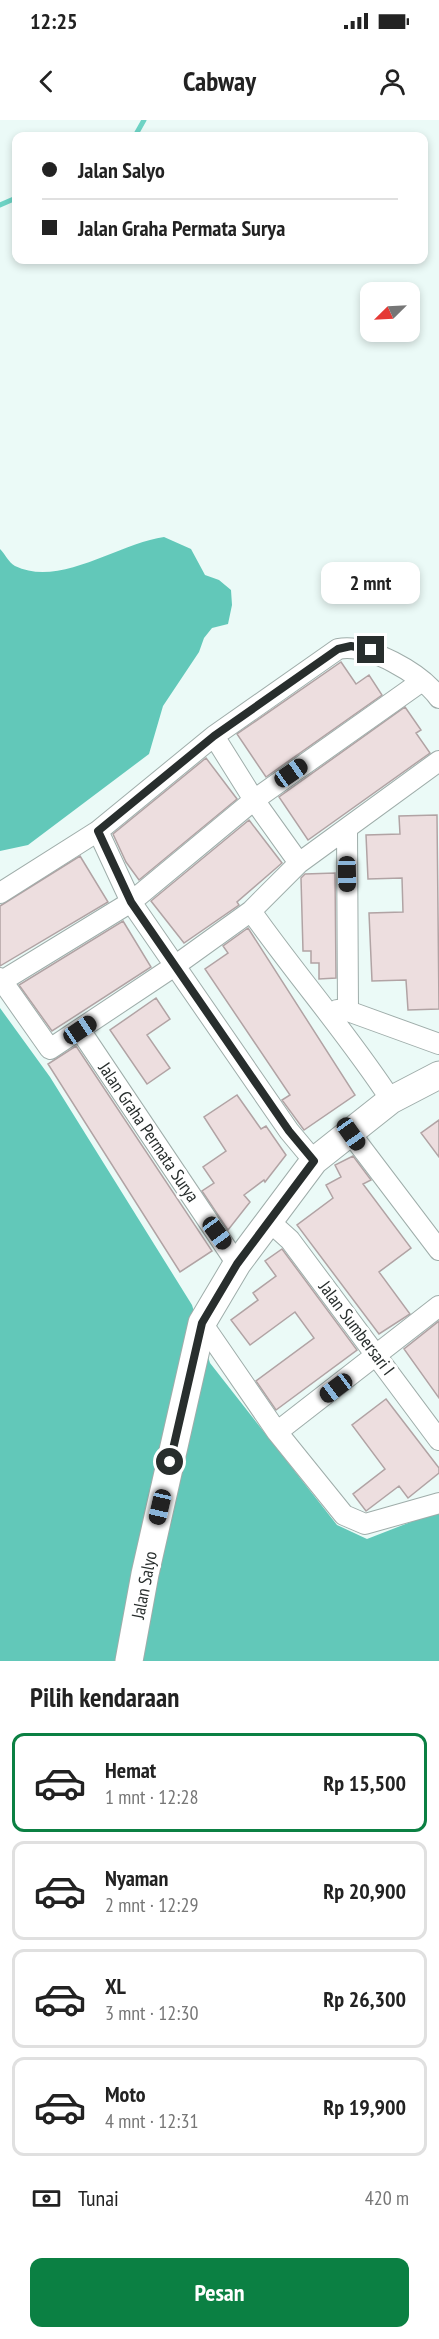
<!DOCTYPE html>
<html lang="id">
<meta charset="utf-8">
<style>
:root{--surface:#fff;--page:#f2f2f2;--text:#222;--muted:#767676;--line:#e0e0e0;--accent:#0b8043}
body{margin:0;font-family:"PT Sans Narrow",sans-serif;background:var(--page);color:var(--text);height:100vh;display:flex;flex-direction:column;font-size:22px;white-space:nowrap}
*{box-sizing:border-box;margin:0}
p{font-size:20px;color:var(--muted)}
.icon{flex:none;width:33px;height:33px;fill:none;stroke:currentColor;stroke-width:2;stroke-linecap:round;stroke-linejoin:round}
.map{position:relative;height:1541px;overflow:hidden}
.details{display:flex;flex-direction:column;background:var(--surface);flex:1}
.details>*{flex:none}
.hud{position:absolute;left:12px;top:12px;width:416px;height:132px;border-radius:12px;box-shadow:0 3px 9px #0003;display:grid;align-content:center;height:132px;padding:0 30px;background:var(--surface)}
.needle{width:39px;rotate:246deg}
.tools{position:absolute;left:360px;top:162px;display:grid;gap:12px}
.tools a{display:grid;place-items:center;width:60px;height:60px;border-radius:12px;background:var(--surface);box-shadow:0 3px 9px #0003;font-size:30px}
.end{position:absolute;width:27px;height:27px;margin:-14px;border:8px solid #282e2d;background:#fff;box-shadow:0 0 0 3px #fff}
.from{border-radius:50%}
.bubble{position:absolute;height:42px;border-radius:12px;background:var(--surface);box-shadow:0 3px 9px #0003;font-size:20px;font-weight:600;line-height:42px;text-align:center}
.car{position:absolute;width:18px;height:36px;margin:-18px -9px;border-radius:8px;box-shadow:0 0 4px 2px #0007;background:linear-gradient(#222 24%,#8ab4d8 0 40%,#222 0 76%,#8ab4d8 0 86%,#222 0)}
.hud b{display:flex;align-items:center;gap:21px;height:57px;font-size:22px}
.hud b+b{border-top:2px solid var(--line)}
.hud i{width:15px;height:15px;background:var(--text)}
ul{padding:0;list-style:none}
li{display:flex;align-items:center;gap:18px;height:99px;margin:0 12px 9px;padding:0 18px;border:3px solid var(--line);border-radius:12px}
li div{flex:1}
li b{display:block;font-size:22px}
li em{font-style:normal;font-weight:600}
li.active{border-color:var(--accent)}
li>.icon{width:54px;height:54px;stroke-width:1.5}
h2{padding:0 30px;font-size:27px;line-height:72px}
.pay{display:flex;align-items:center;gap:15px;height:66px;padding:0 30px;font-size:22px}
.pay p{margin-inline-start:auto}
.cta{display:flex;gap:12px;margin-top:auto;padding:12px 30px}
.cta a{flex:1;height:69px;border-radius:12px;background:var(--accent);color:#fff;font-size:24px;font-weight:600;line-height:69px;text-align:center}
.status{display:flex;justify-content:space-between;align-items:center;height:42px;padding:0 30px;background:var(--surface);direction:ltr}
.status svg{height:16px;fill:currentColor}
header{display:flex;justify-content:space-between;align-items:center;height:78px;padding:0 30px;background:var(--surface);font-size:27px;font-weight:600}
.map>svg:first-child{display:block}
</style>
<div class="status"><b>12:25</b><svg viewBox="0 0 49 12"><path d="M0 12V9h3v3zM5 12V6h3v6zM10 12V3h3v9zM15 12V0h3v12zM26 1h20v11H26zM47 4h2v5h-2z"/></svg></div>
<header><svg class="icon" aria-label="back" viewBox="0 0 24 24"><path d="M15 5l-7 7 7 7"/></svg>Cabway<svg class="icon" aria-label="person" viewBox="0 0 24 24"><circle cx="12" cy="8" r="4"/><path d="M4 21q1-7 8-7t8 7"/></svg></header>
<div class="map">
<svg width="439" height="1541" viewBox="0 0 439 1541">
<rect width="100%" height="100%" fill="#ebfaf7"/>
<path fill="#62c8b9" d="M 164,417 L 191,429 L 205,455 L 219,460 L 231,470 L 232,485 L 228,504 L 212,508 L 204,518 L 199,532 L 163,586 L 149,634 L 28,725 L 0,731 L 0,429 C 5,434 9,443 15,446 C 60,468 119,423 164,417 Z
M 0,888 L 50,957 L 192,1185 L 210,1243 L 337,1405 L 367,1419 L 439,1391 L 439,1541 L 0,1541 Z"/>
<g fill="none" stroke-linecap="round" stroke-linejoin="round">
<path stroke="#6dd3c4" stroke-width="5" d="M 135,16 L 144,0
M 0,85 L 16,78"/>
</g>
<path fill="#eddedf" stroke="#b1a3a4" stroke-width="1.5" d="M 341,542 L 356,564 L 369,555 L 382,575 L 266,657 L 237,614 Z
M 405,587 L 421,610 L 416,613 L 430,633 L 308,720 L 279,677 Z
M 206,638 L 237,679 L 139,760 L 126,742 L 113,714 Z
M 437,695 L 439,889 L 408,890 L 406,860 L 372,861 L 369,793 L 403,792 L 402,758 L 368,759 L 366,715 L 400,714 L 399,696 Z
M 249,700 L 282,743 L 237,782 L 239,785 L 184,823 L 151,781 Z
M 80,736 L 108,782 L 0,846 L 0,786 Z
M 335,753 L 336,858 L 319,859 L 319,843 L 311,843 L 311,831 L 303,831 L 301,758 L 305,754 Z
M 123,801 L 151,847 L 52,911 L 19,865 Z
M 248,808 L 355,975 L 304,1010 L 282,980 L 290,975 L 205,849 L 228,833 L 223,826 Z
M 156,878 L 170,899 L 147,915 L 170,948 L 147,964 L 110,910 Z
M 76,926 L 212,1131 L 180,1152 L 48,944 Z
M 237,975 L 261,1009 L 266,1006 L 286,1035 L 265,1062 L 264,1060 L 244,1075 L 250,1082 L 228,1110 L 202,1071 L 214,1063 L 203,1047 L 226,1031 L 204,997 Z
M 439,1000 L 439,1037 L 421,1013 Z
M 353,1036 L 371,1060 L 363,1064 L 411,1128 L 379,1152 L 410,1194 L 379,1214 L 297,1105 L 333,1078 L 326,1065 L 341,1057 L 335,1045 Z
M 282,1129 L 357,1230 L 276,1290 L 256,1261 L 314,1218 L 295,1192 L 250,1225 L 231,1200 L 258,1180 L 253,1173 L 276,1156 L 265,1141 Z
M 439,1201 L 439,1278 L 404,1229 Z
M 386,1279 L 439,1348 L 439,1353 L 408,1378 L 399,1366 L 366,1391 L 353,1374 L 385,1349 L 352,1305 Z"/>
<g fill="none" stroke-linecap="round" stroke-linejoin="round">
<defs>
<path id="street" d="M 214,616 L 254,680 L 299,743
M 347,709 L 348,891
M 98,711 L 131,782 L 289,1011 L 314,1041
M 0,773 L 98,711 L 214,616 L 338,529 C 368,523 421,553 439,578
M 251,791 C 296,855 348,914 391,980
M 0,858 L 50,929 L 176,845 L 251,791 L 299,743 L 439,641
M 2,861 L 131,782 L 254,680 L 422,561
M 337,890 L 348,891 L 439,924
M 80,910 L 237,1144
M 351,1014 L 439,1130
M 269,1101 L 290,1120 L 439,1320
M 202,1203 L 277,1312 L 344,1395 L 365,1404 L 439,1383
M 277,1312 L 439,1186"/>
<path id="secondary" d="M 129,1541 L 145,1454 L 202,1203 L 237,1144 L 314,1041 L 391,980 L 439,955"/>
</defs>
<use href="#street" stroke="#9fadaa" stroke-width="22"/>
<use href="#secondary" stroke="#9fadaa" stroke-width="29"/>
<use href="#street" stroke="#fff" stroke-width="20"/>
<use href="#secondary" stroke="#fff" stroke-width="27"/>
</g>
<g fill="none" stroke-linecap="round" stroke-linejoin="round">
<path stroke="#282e2d" stroke-width="8" d="M 170,1342 L 202,1203 L 237,1144 L 314,1041 L 289,1011 L 131,782 L 98,711 L 214,616 L 338,529 L 351,526 L 371,530"/>
</g>
<g text-anchor="middle" dominant-baseline="central" stroke-width="6" stroke-linejoin="round" paint-order="stroke">
<g font-size="18" fill="#282e2d" stroke="#fff">
<text transform="translate(149 1012) rotate(56)">Jalan Graha Permata Surya</text>
<text transform="translate(357 1208) rotate(53)">Jalan Sumbersari I</text>
<text transform="translate(144 1465) rotate(-79)">Jalan Salyo</text>
</g>
</g>
</svg>
<div class="tools">
<a><svg class="needle" viewBox="-14 -14 28 28"><path d="M0-13l5 13h-10z" fill="#e53935"/><path d="M0 13l5-13h-10z" fill="#767676"/></svg></a>
</div>
<i class="end from" style="left:170px;top:1342px"></i>
<i class="end" style="left:371px;top:530px"></i>
<div class="bubble" style="left:321px;top:442px;width:99px">2 mnt</div>
<i class="car" style="left:291px;top:653px;rotate:55deg"></i>
<i class="car" style="left:347px;top:754px;rotate:179deg"></i>
<i class="car" style="left:80px;top:910px;rotate:56deg"></i>
<i class="car" style="left:351px;top:1014px;rotate:145deg"></i>
<i class="car" style="left:217px;top:1113px;rotate:144deg"></i>
<i class="car" style="left:336px;top:1268px;rotate:233deg"></i>
<i class="car" style="left:160px;top:1387px;rotate:193deg"></i>
<div class="hud">
<b><i class="from"></i>Jalan Salyo</b>
<b><i></i>Jalan Graha Permata Surya</b>
</div>
</div>
<section class="details">
<h2>Pilih kendaraan</h2>
<ul>
<li class="active"><svg class="icon" aria-label="car" viewBox="0 0 24 24"><path d="M5 17H2v-5l4-1 3-4h7l3 4 3 1v5h-3M9 17h6M6 11h13"/><circle cx="7" cy="17" r="2"/><circle cx="17" cy="17" r="2"/></svg><div><b>Hemat</b><p>1 mnt · 12:28</p></div><em>Rp 15,500</em></li>
<li><svg class="icon" aria-label="car" viewBox="0 0 24 24"><path d="M5 17H2v-5l4-1 3-4h7l3 4 3 1v5h-3M9 17h6M6 11h13"/><circle cx="7" cy="17" r="2"/><circle cx="17" cy="17" r="2"/></svg><div><b>Nyaman</b><p>2 mnt · 12:29</p></div><em>Rp 20,900</em></li>
<li><svg class="icon" aria-label="car" viewBox="0 0 24 24"><path d="M5 17H2v-5l4-1 3-4h7l3 4 3 1v5h-3M9 17h6M6 11h13"/><circle cx="7" cy="17" r="2"/><circle cx="17" cy="17" r="2"/></svg><div><b>XL</b><p>3 mnt · 12:30</p></div><em>Rp 26,300</em></li>
<li><svg class="icon" aria-label="car" viewBox="0 0 24 24"><path d="M5 17H2v-5l4-1 3-4h7l3 4 3 1v5h-3M9 17h6M6 11h13"/><circle cx="7" cy="17" r="2"/><circle cx="17" cy="17" r="2"/></svg><div><b>Moto</b><p>4 mnt · 12:31</p></div><em>Rp 19,900</em></li>
</ul>
<div class="pay"><svg class="icon" aria-label="cash" viewBox="0 0 24 24"><path d="M3 7h18v10H3z"/><circle cx="12" cy="12" r="2"/></svg>Tunai<p>420 m</p></div>
<div class="cta"><a>Pesan</a></div>
</section>
